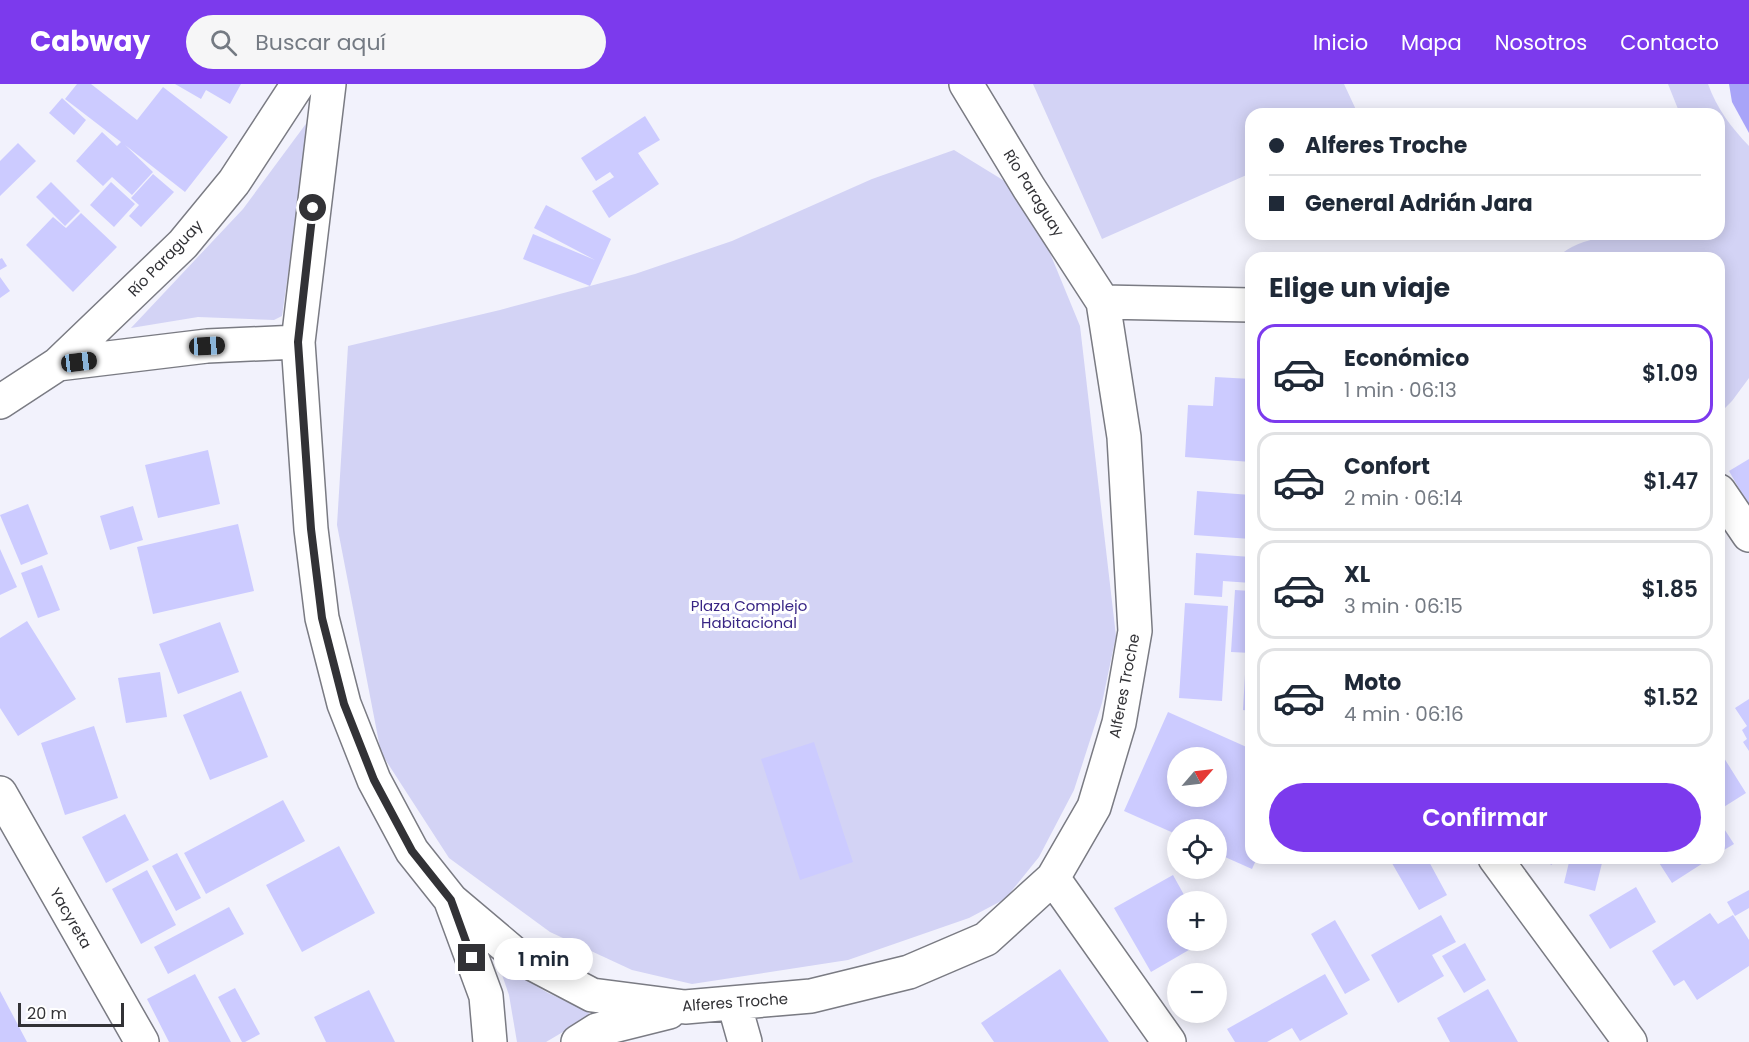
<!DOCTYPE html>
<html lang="es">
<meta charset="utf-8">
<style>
:root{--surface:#fff;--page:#f6f6f7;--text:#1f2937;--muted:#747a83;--line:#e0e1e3;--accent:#7c3aed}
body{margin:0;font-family:Poppins,sans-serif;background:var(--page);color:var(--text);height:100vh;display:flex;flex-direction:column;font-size:22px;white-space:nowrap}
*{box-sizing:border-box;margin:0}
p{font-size:20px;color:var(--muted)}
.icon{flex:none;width:33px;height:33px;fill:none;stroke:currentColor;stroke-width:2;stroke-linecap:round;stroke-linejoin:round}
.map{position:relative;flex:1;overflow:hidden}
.panel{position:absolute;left:1245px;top:168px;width:480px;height:612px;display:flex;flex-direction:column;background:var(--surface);border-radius:18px;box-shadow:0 3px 15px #0003}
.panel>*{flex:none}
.banner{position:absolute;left:1245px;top:24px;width:480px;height:132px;border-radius:18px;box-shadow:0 3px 15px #0003;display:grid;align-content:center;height:132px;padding:0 24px;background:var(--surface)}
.needle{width:39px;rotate:62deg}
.buttons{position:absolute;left:1167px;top:663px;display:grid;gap:12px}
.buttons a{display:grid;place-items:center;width:60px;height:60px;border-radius:50%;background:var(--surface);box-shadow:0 3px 15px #0003;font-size:30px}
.scale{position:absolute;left:18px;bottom:15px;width:106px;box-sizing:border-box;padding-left:6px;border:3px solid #323236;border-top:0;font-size:16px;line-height:21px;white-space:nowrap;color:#323236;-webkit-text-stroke:4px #fff;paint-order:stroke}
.end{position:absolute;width:27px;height:27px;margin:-14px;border:8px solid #323236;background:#fff;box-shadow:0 0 0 3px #fff}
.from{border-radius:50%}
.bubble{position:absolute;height:42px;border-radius:21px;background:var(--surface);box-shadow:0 3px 15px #0003;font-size:20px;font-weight:600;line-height:42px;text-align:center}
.car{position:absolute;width:18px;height:36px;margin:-18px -9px;border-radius:8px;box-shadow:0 0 4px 2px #0007;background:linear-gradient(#222 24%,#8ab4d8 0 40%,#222 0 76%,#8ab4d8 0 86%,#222 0)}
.banner b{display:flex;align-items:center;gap:21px;height:57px;font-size:22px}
.banner b+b{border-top:2px solid var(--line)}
.banner i{width:15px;height:15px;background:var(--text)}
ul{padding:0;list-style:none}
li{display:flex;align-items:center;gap:18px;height:99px;margin:0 12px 9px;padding:0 12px;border:3px solid var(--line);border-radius:18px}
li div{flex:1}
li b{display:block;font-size:22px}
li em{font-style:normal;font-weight:600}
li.current{border-color:var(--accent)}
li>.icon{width:54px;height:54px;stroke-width:1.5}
h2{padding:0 24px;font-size:27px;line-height:72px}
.button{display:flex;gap:12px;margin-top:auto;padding:12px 24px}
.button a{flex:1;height:69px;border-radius:36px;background:var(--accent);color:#fff;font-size:24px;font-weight:600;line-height:69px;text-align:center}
header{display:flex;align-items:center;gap:36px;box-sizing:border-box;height:84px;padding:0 30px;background:var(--accent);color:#fff}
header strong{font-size:28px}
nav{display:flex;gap:33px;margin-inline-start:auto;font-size:21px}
.search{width:420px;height:54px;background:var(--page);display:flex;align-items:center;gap:15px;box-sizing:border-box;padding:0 21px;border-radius:33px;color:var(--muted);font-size:22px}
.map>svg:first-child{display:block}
</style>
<header>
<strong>Cabway</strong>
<div class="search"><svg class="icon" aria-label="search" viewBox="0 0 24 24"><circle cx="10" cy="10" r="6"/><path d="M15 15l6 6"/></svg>Buscar aquí</div>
<nav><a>Inicio</a><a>Mapa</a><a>Nosotros</a><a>Contacto</a></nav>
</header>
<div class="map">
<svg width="1749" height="958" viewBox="0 0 1749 958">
<rect width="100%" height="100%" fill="#f2f2fc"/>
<path fill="#d3d3f5" d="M 1033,0 L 1344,0 L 1358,30 L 1251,30 L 1251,89 L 1102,155 Z
M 1668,0 L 1708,0 C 1717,25 1731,43 1749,62 L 1749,294 L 1732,317 L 1719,330 L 1719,174 L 1557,174 C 1587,141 1676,150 1719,150 L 1719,30 L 1680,30 Z
M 308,37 L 309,44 L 282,232 L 274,236 L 198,233 L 131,244 L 243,125 Z
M 954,66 L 1011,101 L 1045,157 L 1080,242 L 1116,552 L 1102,619 L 1074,706 L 1039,773 L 1005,815 L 969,834 L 848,876 L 692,900 L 632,886 L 550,848 L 449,774 L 381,669 L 337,441 L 348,262 L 500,226 L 635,190 L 732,157 L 872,95 Z
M 504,883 L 548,909 L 588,927 L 590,932 L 546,958 L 517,958 L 509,911 L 500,885 Z"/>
<path fill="#a8a4f8" d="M 1729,0 L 1749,0 L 1749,49 L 1732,18 Z"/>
<path fill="#cccbff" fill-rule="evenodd" d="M 77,0 L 91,0 L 137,36 L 163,3 L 228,53 L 185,108 L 125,61 L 153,88 L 132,111 L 112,93 L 103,102 L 76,77 L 102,48 L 117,62 L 121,58 L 65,15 Z
M 175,0 L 241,0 L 230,20 L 206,6 L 201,15 Z
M 62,14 L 86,36 L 74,51 L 49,29 Z
M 645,32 L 660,56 L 638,69 L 659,100 L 609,134 L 592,107 L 614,93 L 610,88 L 596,97 L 581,74 Z
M 18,59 L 36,77 L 0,112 L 0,77 Z
M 153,90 L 174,108 L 141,143 L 129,132 L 139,121 L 131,114 Z
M 51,98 L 80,127 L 65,142 L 36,113 Z
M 111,98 L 135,120 L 114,143 L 90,121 Z
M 546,121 L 611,155 L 590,202 L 523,175 L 533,150 L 595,176 L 534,144 Z
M 81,129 L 117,163 L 73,208 L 26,161 L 53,133 L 66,144 Z
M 2,174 L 7,182 L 0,186 L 0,175 Z
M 0,193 L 10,207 L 0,214 Z
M 1215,293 L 1251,295 L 1251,378 L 1185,373 L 1188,321 L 1213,322 Z
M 208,366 L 220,420 L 158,434 L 145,381 Z
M 1749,375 L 1749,422 L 1729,387 Z
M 1197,407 L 1251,411 L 1251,455 L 1194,451 Z
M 28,420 L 48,470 L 21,481 L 0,431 Z
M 133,422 L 143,456 L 110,466 L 100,432 Z
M 238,440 L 254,507 L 153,530 L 137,463 Z
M 0,465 L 17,503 L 0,511 Z
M 1196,469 L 1251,473 L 1251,499 L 1223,497 L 1222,513 L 1194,511 Z
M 42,481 L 60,526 L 38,534 L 21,489 Z
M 1235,506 L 1251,507 L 1251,569 L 1231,568 Z
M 1185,519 L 1228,522 L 1222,617 L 1179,614 Z
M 27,537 L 76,615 L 18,652 L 0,624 L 0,554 Z
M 220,538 L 239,588 L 178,610 L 159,560 Z
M 1246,573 L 1251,573 L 1251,627 L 1243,626 Z
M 160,588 L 167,633 L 126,639 L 118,594 Z
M 241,607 L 268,673 L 210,696 L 183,631 Z
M 1749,615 L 1749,667 L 1743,658 L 1747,655 L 1742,646 L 1747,642 L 1735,624 Z
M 1168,628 L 1251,665 L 1251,774 L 1257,774 L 1252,785 L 1216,769 L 1216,746 L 1178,746 L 1178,751 L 1124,727 ZM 1178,674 L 1216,674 L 1216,712 L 1178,712 Z
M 94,642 L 118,714 L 65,731 L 41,659 Z
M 814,658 L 853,778 L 800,796 L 761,675 Z
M 1719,666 L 1746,709 L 1719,726 Z
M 283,716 L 305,757 L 206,810 L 184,769 Z
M 125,730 L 149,776 L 106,799 L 82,753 Z
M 1719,737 L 1734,760 L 1719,769 Z
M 339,762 L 375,829 L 302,868 L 266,801 Z
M 177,769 L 201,814 L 176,827 L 152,782 Z
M 1389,774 L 1427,774 L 1447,811 L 1419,826 Z
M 1547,774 L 1561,774 L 1551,781 Z
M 1570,774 L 1610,774 L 1602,779 L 1595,807 L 1564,799 Z
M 1656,774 L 1711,774 L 1672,799 Z
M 147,786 L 176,841 L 141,860 L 112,805 Z
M 1173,791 L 1188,818 L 1178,818 L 1178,856 L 1206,856 L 1151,888 L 1114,824 Z
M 1636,803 L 1656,838 L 1610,865 L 1589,831 Z
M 1749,806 L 1749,824 L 1735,832 L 1727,818 Z
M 229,823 L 244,850 L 168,890 L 154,863 Z
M 1710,829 L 1718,840 L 1733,831 L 1749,856 L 1749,882 L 1697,916 L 1684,896 L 1674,902 L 1652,867 Z
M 1441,831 L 1456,858 L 1432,871 L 1444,892 L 1398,919 L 1371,871 Z
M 1335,836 L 1370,896 L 1345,910 L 1311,850 Z
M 1465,859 L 1486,896 L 1464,909 L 1442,872 Z
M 1060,885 L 1109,958 L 994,958 L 981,939 Z
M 195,890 L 231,958 L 169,958 L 147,915 Z
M 1325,890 L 1348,930 L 1300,957 L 1292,944 L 1267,958 L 1235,958 L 1227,945 Z
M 235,904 L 260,950 L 245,958 L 242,958 L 218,913 Z
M 1488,905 L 1518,958 L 1450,958 L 1437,934 Z
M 369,906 L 395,958 L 326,958 L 314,933 Z
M 0,907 L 27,958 L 0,958 Z"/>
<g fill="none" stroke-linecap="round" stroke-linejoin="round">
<defs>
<path id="street" d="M 329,0 L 298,258 L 311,445 L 322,534 L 344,620 L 374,696 L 412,767 L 451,816 L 516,871 L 592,911 L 685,923 L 811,912 L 909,888 L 986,855 L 1053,794 L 1094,723 L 1119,639 L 1135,547 L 1124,353 L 1103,218 L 1029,104 L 966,0
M 1103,218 L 1251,221
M 58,280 L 207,262 L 298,258
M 0,318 L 58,280 L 183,160 L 234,98 L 298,0
M 1719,407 L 1749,451
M 0,709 L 142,958
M 1495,774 L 1630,958
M 1053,794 L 1169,958
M 451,817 L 486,912 L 490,958
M 734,919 L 745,958
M 578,958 L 597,946 L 669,928"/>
</defs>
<use href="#street" stroke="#7a7b83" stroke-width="36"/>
<use href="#street" stroke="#fff" stroke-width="33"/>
</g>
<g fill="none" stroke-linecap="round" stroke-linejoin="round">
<path stroke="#323236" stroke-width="8" d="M 313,124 L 298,258 L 311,445 L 322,534 L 344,620 L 374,696 L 412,767 L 451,816 L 472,874"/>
</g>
<g text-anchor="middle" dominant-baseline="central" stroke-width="6" stroke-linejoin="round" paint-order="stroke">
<g font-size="15" fill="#323236" stroke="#fff">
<text transform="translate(1034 109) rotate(58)">Río Paraguay</text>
<text transform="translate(165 174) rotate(-46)">Río Paraguay</text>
<text transform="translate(1124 602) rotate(-79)">Alferes Troche</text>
<text transform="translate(71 834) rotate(60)">Yacyreta</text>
<text transform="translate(735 918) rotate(-4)">Alferes Troche</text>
</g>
<g font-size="15" fill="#392685" stroke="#fff">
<text x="749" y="521">Plaza Complejo<tspan x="749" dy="17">Habitacional</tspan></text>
</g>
</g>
</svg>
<div class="buttons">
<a><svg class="needle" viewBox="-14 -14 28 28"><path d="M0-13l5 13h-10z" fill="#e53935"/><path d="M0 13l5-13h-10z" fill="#747a83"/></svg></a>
<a><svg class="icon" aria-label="locate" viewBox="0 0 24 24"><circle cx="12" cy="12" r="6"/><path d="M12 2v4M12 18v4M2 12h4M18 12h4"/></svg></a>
<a>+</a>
<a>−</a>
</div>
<div class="scale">20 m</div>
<i class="end from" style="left:313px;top:124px"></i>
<i class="end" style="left:472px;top:874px"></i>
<div class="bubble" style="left:494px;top:854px;width:99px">1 min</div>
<i class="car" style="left:207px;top:262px;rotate:87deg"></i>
<i class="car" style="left:79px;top:278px;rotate:83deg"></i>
<div class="banner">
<b><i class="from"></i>Alferes Troche</b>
<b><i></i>General Adrián Jara</b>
</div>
<section class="panel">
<h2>Elige un viaje</h2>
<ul>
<li class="current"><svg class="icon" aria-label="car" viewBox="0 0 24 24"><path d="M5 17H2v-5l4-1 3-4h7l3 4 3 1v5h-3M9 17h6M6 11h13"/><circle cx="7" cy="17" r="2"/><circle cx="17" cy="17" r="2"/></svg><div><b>Económico</b><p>1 min · 06:13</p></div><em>$1.09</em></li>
<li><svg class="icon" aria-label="car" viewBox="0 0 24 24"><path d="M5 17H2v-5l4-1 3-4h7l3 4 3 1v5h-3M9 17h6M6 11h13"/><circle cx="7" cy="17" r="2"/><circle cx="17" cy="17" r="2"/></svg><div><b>Confort</b><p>2 min · 06:14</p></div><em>$1.47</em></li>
<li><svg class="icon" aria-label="car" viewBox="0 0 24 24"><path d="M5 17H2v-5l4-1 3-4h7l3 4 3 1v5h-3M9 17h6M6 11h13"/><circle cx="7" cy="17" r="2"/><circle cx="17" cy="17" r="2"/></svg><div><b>XL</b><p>3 min · 06:15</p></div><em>$1.85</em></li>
<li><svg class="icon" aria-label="car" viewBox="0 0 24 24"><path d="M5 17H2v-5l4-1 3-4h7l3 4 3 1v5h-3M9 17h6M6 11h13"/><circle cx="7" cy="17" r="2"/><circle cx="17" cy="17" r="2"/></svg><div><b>Moto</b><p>4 min · 06:16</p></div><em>$1.52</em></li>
</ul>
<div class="button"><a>Confirmar</a></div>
</section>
</div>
